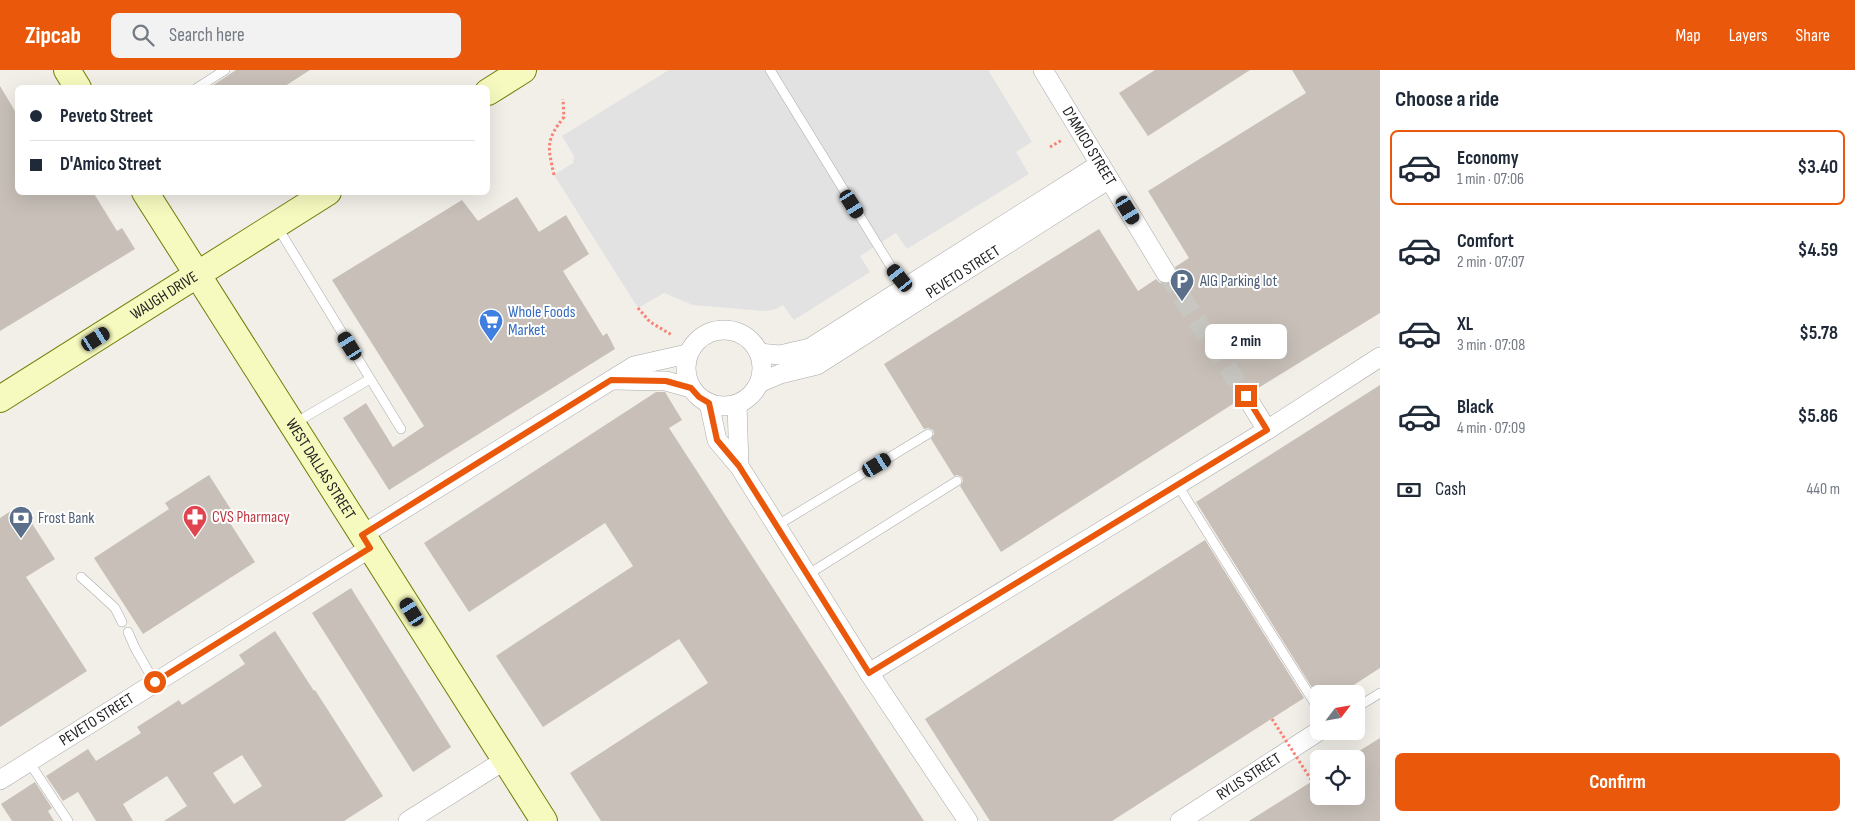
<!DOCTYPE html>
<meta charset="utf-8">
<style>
:root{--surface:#fff;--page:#f2f2f3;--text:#1f2937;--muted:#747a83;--line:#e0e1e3;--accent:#ea580c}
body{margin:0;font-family:"Sofia Sans Condensed",sans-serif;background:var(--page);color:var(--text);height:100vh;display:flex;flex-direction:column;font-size:19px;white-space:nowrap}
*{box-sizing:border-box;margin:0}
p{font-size:16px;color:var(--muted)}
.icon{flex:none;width:28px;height:28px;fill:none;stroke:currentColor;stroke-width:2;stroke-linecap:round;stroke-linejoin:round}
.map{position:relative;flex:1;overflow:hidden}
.sheet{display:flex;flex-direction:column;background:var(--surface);width:475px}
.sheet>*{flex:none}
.banner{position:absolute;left:15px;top:15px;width:475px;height:110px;border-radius:8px;box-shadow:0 5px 20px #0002;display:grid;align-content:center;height:110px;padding:0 15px;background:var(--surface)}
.needle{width:32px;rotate:59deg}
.fabs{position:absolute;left:1310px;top:615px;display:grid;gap:10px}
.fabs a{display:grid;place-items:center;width:55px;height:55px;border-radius:8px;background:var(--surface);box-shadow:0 5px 20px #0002;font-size:25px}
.end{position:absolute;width:22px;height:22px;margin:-11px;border:6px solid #ea580c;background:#fff;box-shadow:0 0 0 2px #fff}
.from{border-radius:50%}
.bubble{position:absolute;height:35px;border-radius:8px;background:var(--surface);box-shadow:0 5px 20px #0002;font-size:16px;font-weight:700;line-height:35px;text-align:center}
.car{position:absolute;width:15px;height:30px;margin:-15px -8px;border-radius:6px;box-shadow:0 0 4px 1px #0007;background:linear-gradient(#222 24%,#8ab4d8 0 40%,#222 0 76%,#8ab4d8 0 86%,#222 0)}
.banner b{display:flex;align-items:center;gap:18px;height:48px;font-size:19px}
.banner b+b{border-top:1px solid var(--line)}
.banner i{width:12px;height:12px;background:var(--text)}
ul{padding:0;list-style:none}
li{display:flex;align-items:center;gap:15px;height:75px;margin:0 10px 8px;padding:0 5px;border:2px solid transparent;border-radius:8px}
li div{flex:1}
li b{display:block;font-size:19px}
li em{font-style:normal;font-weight:700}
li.current{border-color:var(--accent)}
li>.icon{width:45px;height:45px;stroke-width:1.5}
h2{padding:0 15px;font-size:22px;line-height:60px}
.pay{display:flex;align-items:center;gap:12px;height:55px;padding:0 15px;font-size:19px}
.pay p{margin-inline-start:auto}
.button{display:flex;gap:10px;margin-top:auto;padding:10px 15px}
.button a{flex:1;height:58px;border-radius:8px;background:var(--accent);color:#fff;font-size:20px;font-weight:700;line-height:58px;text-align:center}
header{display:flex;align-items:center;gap:30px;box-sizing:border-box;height:70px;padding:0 25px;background:var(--accent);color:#fff}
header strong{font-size:24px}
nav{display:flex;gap:28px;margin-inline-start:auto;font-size:18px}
.search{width:350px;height:45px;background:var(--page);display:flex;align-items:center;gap:12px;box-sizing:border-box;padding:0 18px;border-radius:8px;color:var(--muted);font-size:19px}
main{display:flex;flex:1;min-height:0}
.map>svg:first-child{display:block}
</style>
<header>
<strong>Zipcab</strong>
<div class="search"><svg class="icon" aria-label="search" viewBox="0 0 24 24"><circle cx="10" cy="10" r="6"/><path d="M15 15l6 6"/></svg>Search here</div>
<nav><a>Map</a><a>Layers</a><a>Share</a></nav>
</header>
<main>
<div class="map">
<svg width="1380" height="751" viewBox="0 0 1380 751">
<rect width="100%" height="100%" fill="#f2efe9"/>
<path fill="#e2e2e2" d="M 669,0 L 988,0 L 1032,72 L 1016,82 L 1029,104 L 907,179 L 896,163 L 860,186 L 870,202 L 794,250 L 783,235 L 776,239 L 765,241 L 693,235 L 664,223 L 638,238 L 554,105 L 573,93 L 574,86 L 562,66 Z"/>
<path fill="#c7bfb8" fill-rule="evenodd" d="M 236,0 L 310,0 L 282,18 L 209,18 Z
M 1155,0 L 1250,0 L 1148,66 L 1119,23 Z
M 1292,0 L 1380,0 L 1380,243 L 1255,320 L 1246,315 L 1240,317 L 1235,326 L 1236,332 L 1001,482 L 960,416 L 963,411 L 962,407 L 957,405 L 954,406 L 931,369 L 934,364 L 933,360 L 928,358 L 924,359 L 884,294 L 1099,159 L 1138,221 L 1156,209 L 1160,213 L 1166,214 L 1172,212 L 1177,203 L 1175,197 L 1189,188 L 1148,121 L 1306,23 Z
M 0,16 L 18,46 L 18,122 L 93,122 L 117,161 L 122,158 L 135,179 L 0,261 Z
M 517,127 L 539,162 L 566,145 L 589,184 L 563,201 L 603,266 L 607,263 L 615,279 L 389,420 L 343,348 L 366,333 L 393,377 L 424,356 L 332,210 L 462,130 L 478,151 Z
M 1380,315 L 1380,598 L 1340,624 L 1316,624 L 1196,432 Z
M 656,322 L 665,322 L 682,350 L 669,358 L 924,751 L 601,751 L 570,703 L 708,613 L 679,569 L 543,657 L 496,586 L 633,496 L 605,453 L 469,542 L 424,473 Z
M 209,405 L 237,449 L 230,453 L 255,492 L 143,564 L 94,488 L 169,439 L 165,433 Z
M 20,435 L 55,489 L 26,507 L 87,601 L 0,657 L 0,448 Z
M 1205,470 L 1304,628 L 1112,751 L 990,751 L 925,649 Z
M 351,518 L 451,677 L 413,702 L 312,543 Z
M 275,561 L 314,621 L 315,620 L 383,726 L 344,751 L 164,751 L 187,736 L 167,706 L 123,734 L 133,751 L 96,751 L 78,722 L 63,731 L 46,706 L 88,679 L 96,691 L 141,663 L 137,657 L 159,643 L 179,630 L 182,635 L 245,594 L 239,585 ZM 242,685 L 262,716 L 234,734 L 213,703 Z
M 1380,668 L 1380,751 L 1249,751 L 1319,707 L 1319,726 L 1356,726 L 1356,683 Z
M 35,712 L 52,738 L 48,741 L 54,751 L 12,751 L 1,734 Z"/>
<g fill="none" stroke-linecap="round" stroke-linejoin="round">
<path stroke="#c8c6c1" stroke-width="19" stroke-dasharray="19 9" stroke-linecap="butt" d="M 1166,203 L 1246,326"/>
<defs>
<path id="service" d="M 770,0 L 893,200 L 906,216
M 197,18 L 225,0
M 278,158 L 401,359
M 295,353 L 370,309
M 1177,414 L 1319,640
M 776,456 L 928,364
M 807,505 L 957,411
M 81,507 L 115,538 L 122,552
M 128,562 L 135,578 L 155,613
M 1356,638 L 1380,623
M 29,692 L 68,751"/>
<g id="minor">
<path id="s1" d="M 1043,0 L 1166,203"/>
<circle cx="724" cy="298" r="38"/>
<path d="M 759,283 L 780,285 L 810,278 L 1100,94"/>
<path d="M 612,310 L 666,311 L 691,318"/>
<path id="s2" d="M 759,313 L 780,304 L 817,295 L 1109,109"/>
<path d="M 1246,326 L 1267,360"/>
<path d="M 709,333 L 717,370 L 739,396 L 869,603 L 968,751"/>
<path d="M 737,334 L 739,396"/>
<path d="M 362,465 L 634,296 L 687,284"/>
<path d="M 869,603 L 1267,360 L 1380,287"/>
<path id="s3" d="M 0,710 L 370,478"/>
<path d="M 408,751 L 505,690"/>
<path id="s4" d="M 1180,751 L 1319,661"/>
</g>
<g id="secondary">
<path d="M 67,0 L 78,18"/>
<path d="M 488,22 L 523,0"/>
<path id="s5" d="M 145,122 L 544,751"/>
<path id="s6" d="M 0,329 L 328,122"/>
</g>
</defs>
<use href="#service" stroke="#a9a9a9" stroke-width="10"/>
<use href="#minor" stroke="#a9a9a9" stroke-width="20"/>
<use href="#secondary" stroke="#707d05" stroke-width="28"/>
<path stroke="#fa8072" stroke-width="3" stroke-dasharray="2.5 2.5" stroke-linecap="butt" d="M 1050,77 L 1062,70
M 554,105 C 548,77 545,71 564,47 L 563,29
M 638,238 L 650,252 L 672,265"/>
<use href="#service" stroke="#fff" stroke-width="9"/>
<use href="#minor" stroke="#fff" stroke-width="19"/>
<use href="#secondary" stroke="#f7fabf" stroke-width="26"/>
<path stroke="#fa8072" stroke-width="3" stroke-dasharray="2.5 2.5" stroke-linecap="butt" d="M 1272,649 L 1312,711"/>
</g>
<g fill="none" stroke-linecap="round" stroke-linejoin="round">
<path stroke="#ea580c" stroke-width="6" d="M 155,612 L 370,478 L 362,465 L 611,310 L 666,311 L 691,318 L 699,327 L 709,333 L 717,370 L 739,396 L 869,603 L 1267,360 L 1246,326"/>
</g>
<defs>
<symbol id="parking-pin" viewBox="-11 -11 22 30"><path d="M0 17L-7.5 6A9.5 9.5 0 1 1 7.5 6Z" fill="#5c6f8a" stroke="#fff"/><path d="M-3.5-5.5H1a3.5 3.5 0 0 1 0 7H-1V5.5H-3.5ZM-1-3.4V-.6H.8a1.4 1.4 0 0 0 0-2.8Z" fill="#fff"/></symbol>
<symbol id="supermarket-pin" viewBox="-11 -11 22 30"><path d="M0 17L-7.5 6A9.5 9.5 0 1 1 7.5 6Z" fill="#3f7fe0" stroke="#fff"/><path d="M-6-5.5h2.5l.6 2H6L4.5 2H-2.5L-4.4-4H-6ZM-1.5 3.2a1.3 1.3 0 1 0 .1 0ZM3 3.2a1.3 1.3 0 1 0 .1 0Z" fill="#fff"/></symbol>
<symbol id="pharmacy-pin" viewBox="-11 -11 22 30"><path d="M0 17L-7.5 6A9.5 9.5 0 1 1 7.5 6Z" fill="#e0444e" stroke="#fff"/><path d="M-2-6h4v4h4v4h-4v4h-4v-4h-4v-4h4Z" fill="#fff"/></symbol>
<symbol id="bank-pin" viewBox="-11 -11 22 30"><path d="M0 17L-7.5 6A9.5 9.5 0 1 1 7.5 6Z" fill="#5c6f8a" stroke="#fff"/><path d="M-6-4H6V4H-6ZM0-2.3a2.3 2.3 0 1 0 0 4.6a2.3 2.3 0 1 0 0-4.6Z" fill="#fff"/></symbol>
</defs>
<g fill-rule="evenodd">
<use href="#parking-pin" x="1168" y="197" width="28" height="38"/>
<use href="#supermarket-pin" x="477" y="237" width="28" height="38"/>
<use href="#pharmacy-pin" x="181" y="433" width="28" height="38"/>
<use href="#bank-pin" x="7" y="434" width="28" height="38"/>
</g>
<g text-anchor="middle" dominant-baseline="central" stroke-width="4" stroke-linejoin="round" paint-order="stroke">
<g font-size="16" fill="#222" stroke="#fff">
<text stroke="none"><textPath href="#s1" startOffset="89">D'AMICO STREET</textPath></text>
<text stroke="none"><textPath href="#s2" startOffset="234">PEVETO STREET</textPath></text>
<text stroke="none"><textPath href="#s6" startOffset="194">WAUGH DRIVE</textPath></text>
<text stroke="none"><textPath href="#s5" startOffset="328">WEST DALLAS STREET</textPath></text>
<text stroke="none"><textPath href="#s3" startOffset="114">PEVETO STREET</textPath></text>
<text stroke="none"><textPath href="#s4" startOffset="82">RYLIS STREET</textPath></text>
</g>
<g font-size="16" fill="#4e5e75" stroke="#fff" text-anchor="start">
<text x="1200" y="211">AIG Parking lot</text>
<text x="38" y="448">Frost Bank</text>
</g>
<g font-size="16" fill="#366cbe" stroke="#fff" text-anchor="start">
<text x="508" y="242">Whole Foods<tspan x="508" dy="18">Market</tspan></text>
</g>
<g font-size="16" fill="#be3a42" stroke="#fff" text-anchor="start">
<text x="212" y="447">CVS Pharmacy</text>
</g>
</g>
</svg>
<div class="fabs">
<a><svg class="needle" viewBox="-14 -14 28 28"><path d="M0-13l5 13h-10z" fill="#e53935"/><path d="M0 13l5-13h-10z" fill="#747a83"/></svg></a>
<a><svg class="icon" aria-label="locate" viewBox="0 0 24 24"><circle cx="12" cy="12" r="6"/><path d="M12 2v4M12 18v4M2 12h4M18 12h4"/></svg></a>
</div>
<i class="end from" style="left:155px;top:612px"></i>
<i class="end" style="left:1246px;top:326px"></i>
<div class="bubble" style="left:1205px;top:254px;width:82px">2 min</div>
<i class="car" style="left:852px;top:134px;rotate:148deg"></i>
<i class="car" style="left:1128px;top:140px;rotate:149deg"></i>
<i class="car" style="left:900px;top:208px;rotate:321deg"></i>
<i class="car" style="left:96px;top:269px;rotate:58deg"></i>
<i class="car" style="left:350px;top:276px;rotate:328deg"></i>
<i class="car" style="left:877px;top:395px;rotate:59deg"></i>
<i class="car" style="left:412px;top:542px;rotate:328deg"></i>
<div class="banner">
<b><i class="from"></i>Peveto Street</b>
<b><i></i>D'Amico Street</b>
</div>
</div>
<section class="sheet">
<h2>Choose a ride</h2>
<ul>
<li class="current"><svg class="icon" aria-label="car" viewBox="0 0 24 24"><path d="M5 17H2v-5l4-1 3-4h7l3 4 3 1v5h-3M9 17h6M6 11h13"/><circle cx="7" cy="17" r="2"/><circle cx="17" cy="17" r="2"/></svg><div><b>Economy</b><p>1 min · 07:06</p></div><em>$3.40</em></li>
<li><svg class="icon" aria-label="car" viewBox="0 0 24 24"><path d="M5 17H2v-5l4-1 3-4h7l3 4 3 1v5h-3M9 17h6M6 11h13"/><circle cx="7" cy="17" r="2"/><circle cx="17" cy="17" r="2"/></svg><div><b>Comfort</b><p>2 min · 07:07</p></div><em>$4.59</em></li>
<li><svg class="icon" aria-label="car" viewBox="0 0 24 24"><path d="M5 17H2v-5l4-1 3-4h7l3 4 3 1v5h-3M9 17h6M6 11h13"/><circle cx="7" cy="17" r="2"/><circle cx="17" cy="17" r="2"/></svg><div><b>XL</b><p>3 min · 07:08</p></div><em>$5.78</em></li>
<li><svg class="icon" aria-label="car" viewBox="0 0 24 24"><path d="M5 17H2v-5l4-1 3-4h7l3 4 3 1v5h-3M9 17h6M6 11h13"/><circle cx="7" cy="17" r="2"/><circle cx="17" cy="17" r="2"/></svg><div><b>Black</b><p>4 min · 07:09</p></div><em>$5.86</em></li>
</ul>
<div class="pay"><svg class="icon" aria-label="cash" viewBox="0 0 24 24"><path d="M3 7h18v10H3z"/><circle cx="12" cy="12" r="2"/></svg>Cash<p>440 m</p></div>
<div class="button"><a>Confirm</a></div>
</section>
</main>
